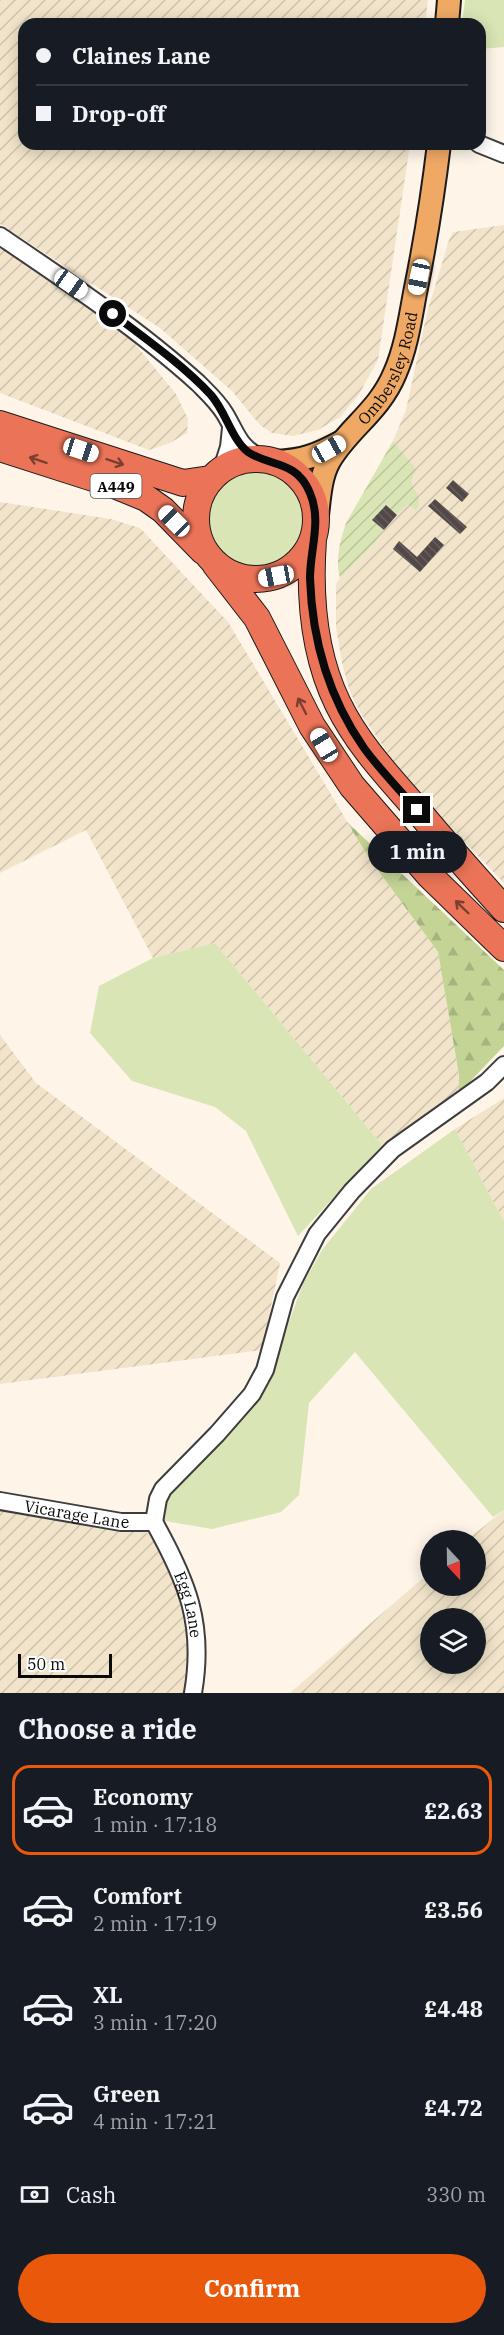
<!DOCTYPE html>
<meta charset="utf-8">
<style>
:root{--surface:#171b24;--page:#20242c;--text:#f1f3f6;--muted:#9ea1a6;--line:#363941;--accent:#ea580c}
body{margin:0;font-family:"IBM Plex Serif",serif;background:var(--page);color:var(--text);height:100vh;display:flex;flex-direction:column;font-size:22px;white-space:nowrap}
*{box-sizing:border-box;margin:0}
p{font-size:20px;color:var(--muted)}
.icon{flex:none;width:33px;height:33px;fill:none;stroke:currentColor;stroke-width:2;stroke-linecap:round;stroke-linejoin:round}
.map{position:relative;height:1693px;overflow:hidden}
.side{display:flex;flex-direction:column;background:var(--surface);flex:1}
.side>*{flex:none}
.guide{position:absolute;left:18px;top:18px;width:468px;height:132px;border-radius:18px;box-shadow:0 3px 15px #0003;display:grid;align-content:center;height:132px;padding:0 18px;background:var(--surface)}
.needle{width:39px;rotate:158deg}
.controls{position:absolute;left:420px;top:1530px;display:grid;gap:12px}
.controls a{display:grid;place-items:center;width:66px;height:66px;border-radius:50%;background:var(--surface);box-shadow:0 3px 15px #0003;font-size:30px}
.scale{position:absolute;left:18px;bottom:15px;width:94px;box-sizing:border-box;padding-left:6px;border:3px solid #0a0a0a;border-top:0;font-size:16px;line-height:21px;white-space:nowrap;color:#0a0a0a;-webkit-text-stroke:4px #fff;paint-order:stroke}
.end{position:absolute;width:27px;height:27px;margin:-14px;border:8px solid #0a0a0a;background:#fff;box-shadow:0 0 0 3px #fff}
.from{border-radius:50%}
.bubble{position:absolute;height:42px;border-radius:21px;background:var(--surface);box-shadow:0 3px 15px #0003;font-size:20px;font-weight:700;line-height:42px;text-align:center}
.car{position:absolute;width:18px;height:36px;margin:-18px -9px;border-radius:8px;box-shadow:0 0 4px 2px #0007;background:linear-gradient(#fff 24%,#345 0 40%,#fff 0 76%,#345 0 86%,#fff 0)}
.guide b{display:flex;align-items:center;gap:21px;height:57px;font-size:22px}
.guide b+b{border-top:2px solid var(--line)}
.guide i{width:15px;height:15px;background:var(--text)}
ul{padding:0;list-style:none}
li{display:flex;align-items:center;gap:18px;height:90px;margin:0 12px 9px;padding:0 6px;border:3px solid transparent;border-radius:18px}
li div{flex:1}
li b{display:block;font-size:22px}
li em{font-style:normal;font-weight:700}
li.on{border-color:var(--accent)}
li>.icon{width:54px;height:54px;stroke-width:1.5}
h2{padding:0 18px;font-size:27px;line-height:72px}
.pay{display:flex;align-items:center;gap:15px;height:66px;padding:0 18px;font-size:22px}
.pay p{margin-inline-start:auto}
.action{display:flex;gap:12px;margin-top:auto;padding:12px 18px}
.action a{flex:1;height:69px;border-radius:36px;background:var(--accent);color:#fff;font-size:24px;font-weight:700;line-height:69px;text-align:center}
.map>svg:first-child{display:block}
</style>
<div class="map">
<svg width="504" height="1693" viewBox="0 0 504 1693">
<defs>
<pattern id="farmland-furrows" width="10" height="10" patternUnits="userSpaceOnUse" patternTransform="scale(1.5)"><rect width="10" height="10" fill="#f1e4ca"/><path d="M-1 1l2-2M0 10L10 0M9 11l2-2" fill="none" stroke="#cdc2ac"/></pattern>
<pattern id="forest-firs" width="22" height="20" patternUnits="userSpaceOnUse" patternTransform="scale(1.5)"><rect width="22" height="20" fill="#c3d495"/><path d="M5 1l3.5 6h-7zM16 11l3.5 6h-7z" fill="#a6b57f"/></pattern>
<pattern id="garden-furrows" width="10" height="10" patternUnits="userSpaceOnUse" patternTransform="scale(1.5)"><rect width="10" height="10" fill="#dae5b5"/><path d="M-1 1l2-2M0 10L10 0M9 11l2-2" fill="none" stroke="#bac39a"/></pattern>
<pattern id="building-back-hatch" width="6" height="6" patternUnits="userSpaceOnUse" patternTransform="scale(1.5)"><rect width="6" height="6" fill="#524847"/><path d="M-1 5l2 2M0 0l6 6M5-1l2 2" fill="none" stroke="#665e5d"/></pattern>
</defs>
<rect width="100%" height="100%" fill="#fef4e8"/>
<path fill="url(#farmland-furrows)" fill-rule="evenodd" d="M 0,0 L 428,0 L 425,24 L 24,24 L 24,144 L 410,144 L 378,360 L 358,396 L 340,417 L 318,430 L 305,433 L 293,436 L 272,433 L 260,425 L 232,391 L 160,328 L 0,224 Z
M 504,225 L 504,883 L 427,802 L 392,759 L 361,714 L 350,692 L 342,663 L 336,627 L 336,584 L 340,578 L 375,543 L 384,530 L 408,503 L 415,469 L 393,441 L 406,410 L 427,313 L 449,240 L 453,232 Z
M 0,248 L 122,328 L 176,394 L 188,419 L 187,433 L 170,443 L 149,450 L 0,393 Z
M 0,502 L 111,519 L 140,528 L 228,622 L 369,858 L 438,952 L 459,1075 L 459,1093 L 382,1145 L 215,943 L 153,958 L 86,830 L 0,873 Z
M 0,1035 L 36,1083 L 280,1263 L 262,1350 L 0,1384 Z
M 504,1098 L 504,1222 L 455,1129 Z
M 0,1507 L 28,1515 L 150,1533 L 173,1575 L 190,1638 L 184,1693 L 0,1693 Z
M 504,1510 L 504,1693 L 290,1693 L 430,1572 L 430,1586 L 476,1586 L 476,1540 L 467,1540 ZM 430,1618 L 476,1618 L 476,1664 L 430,1664 Z"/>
<path fill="#dae5b5" d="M 465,0 L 504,0 L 504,47 L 480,49 L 480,24 L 462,24 Z
M204 520a52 52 0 1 1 104 0a52 52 0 1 1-104 0Z
M 215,943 L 382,1145 L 298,1236 L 246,1131 L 215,1107 L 132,1081 L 90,1033 L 99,986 L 153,958 Z
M 455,1129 L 504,1222 L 504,1510 L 493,1517 L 355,1352 L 309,1403 L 299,1495 L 281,1512 L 212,1529 L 165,1521 L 165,1505 L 168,1492 L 281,1343 L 303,1284 L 322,1250 L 371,1189 Z"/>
<path fill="url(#forest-firs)" d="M 347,822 L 504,970 L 504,1046 L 459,1093 L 459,1075 L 438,952 L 369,858 Z"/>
<path fill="url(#garden-furrows)" d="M 393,441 L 416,469 C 412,480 409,486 418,494 L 419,506 L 416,510 L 408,504 L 397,515 L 386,505 L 373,520 L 384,530 L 375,543 L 340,578 C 335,561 340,540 346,523 Z"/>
<path fill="url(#building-back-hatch)" d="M 453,480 L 469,494 L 462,502 L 446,488 Z
M 435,499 L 467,527 L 460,534 L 428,506 Z
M 386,505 L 397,515 L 384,530 L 372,520 Z
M 435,537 L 444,545 L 420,572 L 393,549 L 399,541 L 417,557 Z"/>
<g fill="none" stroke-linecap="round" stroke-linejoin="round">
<defs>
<g id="minor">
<path d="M 479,144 L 504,154"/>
<path d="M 0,236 C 68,282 137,328 198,383 C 208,393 218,402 225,414 C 238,436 238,446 262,459"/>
<path d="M 222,469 L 229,447 L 231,428"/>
<path id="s1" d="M 0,1501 L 121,1522 L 154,1522"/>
<path d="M 154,1522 L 158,1499 L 163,1489 L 217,1434 L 252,1394 L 265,1370 L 285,1297 L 317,1234 L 352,1191 L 393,1149 L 487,1082 L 504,1065"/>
<path id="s2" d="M 154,1522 C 187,1581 205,1624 193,1693"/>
</g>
<g id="major">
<path d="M 447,24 L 449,0"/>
<path d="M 276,462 C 303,461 318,455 342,442"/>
<path id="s3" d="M 316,523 C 319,503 319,479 329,461 C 348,428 379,412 395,373 C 406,348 410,320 415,293 C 425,244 433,194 439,144"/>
</g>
<path id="highway" d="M 0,424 L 183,483 L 210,479
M 0,448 L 112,484 L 146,498 L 163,510 L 203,551
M196 519a60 60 0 1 1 120 0a60 60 0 1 1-120 0Z
M 313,540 C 309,595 313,653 338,704 C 357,743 386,774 414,806 C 443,841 473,875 504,909
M 215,564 L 257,618 L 312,726 L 352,786 L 430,876 L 504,948"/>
</defs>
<use href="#minor" stroke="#3d3d3d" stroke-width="20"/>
<use href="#major" stroke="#1b1b1b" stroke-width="26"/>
<use href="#highway" stroke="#1b1b1b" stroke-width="28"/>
<use href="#minor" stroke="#fff" stroke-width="16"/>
<use href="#major" stroke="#f0a965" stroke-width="22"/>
<use href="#highway" stroke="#eb7458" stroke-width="26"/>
</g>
<defs><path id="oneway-shaft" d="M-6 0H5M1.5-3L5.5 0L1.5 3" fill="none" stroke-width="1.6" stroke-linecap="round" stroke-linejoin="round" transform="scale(1.5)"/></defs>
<g stroke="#7a3f31">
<use href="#oneway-shaft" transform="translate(38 460) rotate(-162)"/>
<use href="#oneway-shaft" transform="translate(115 462) rotate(18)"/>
<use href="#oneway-shaft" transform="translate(302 706) rotate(-117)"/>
<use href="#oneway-shaft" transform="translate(462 907) rotate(-136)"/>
</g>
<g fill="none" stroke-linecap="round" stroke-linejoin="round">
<path stroke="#0a0a0a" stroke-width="8" d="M 113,314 C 146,339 183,365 211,395 C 226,412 232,440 248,452 C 270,467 297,460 310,493 C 322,521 310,549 310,578 C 312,639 329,698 364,748 C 380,770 400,790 417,810"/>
</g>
<g text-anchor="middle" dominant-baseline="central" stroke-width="6" stroke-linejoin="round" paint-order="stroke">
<rect fill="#fff" stroke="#545454" stroke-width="1.5" x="90.5" y="474" width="51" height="24" rx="4.5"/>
<g font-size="15" font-weight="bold" fill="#0a0a0a">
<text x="116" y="486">A449</text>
</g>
<g font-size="16" fill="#0a0a0a" stroke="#fff">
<text stroke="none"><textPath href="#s3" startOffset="176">Ombersley Road</textPath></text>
<text stroke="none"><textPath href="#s1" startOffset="78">Vicarage Lane</textPath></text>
<text stroke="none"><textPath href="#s2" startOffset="90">Egg Lane</textPath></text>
</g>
</g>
</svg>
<div class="controls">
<a><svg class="needle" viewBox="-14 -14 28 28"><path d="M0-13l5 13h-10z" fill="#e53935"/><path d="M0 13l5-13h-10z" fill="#9ea1a6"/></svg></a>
<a><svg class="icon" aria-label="layers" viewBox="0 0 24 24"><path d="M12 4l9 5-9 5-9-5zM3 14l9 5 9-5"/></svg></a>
</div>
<div class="scale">50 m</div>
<i class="end from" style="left:113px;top:314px"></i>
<i class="end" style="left:417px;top:810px"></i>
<div class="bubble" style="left:368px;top:831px;width:99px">1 min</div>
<i class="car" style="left:419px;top:277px;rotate:192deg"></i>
<i class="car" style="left:71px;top:284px;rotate:125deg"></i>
<i class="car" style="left:329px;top:449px;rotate:61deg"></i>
<i class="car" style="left:81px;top:450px;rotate:108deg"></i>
<i class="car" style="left:174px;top:521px;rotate:315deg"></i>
<i class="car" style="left:276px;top:576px;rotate:259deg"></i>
<i class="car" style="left:324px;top:745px;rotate:329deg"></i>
<div class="guide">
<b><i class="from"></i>Claines Lane</b>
<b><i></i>Drop-off</b>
</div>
</div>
<section class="side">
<h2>Choose a ride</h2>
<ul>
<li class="on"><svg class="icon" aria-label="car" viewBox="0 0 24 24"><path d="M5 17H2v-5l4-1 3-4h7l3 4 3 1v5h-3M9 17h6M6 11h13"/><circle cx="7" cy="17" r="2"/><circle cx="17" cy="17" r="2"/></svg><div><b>Economy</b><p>1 min · 17:18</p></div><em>£2.63</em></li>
<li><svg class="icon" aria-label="car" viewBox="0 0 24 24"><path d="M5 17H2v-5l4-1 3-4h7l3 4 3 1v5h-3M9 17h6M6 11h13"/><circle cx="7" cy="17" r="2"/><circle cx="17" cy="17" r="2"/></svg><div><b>Comfort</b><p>2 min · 17:19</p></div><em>£3.56</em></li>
<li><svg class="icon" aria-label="car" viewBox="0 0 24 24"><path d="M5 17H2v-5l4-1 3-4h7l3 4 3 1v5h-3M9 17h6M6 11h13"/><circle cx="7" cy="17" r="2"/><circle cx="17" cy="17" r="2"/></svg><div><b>XL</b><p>3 min · 17:20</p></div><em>£4.48</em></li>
<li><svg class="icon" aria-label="car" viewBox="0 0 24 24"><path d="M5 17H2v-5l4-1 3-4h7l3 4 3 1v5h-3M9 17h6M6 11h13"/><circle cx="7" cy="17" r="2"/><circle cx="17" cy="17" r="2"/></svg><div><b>Green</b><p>4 min · 17:21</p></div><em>£4.72</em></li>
</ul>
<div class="pay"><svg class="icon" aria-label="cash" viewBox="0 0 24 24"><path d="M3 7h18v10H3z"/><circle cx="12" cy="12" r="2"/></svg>Cash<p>330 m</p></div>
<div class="action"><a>Confirm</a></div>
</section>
